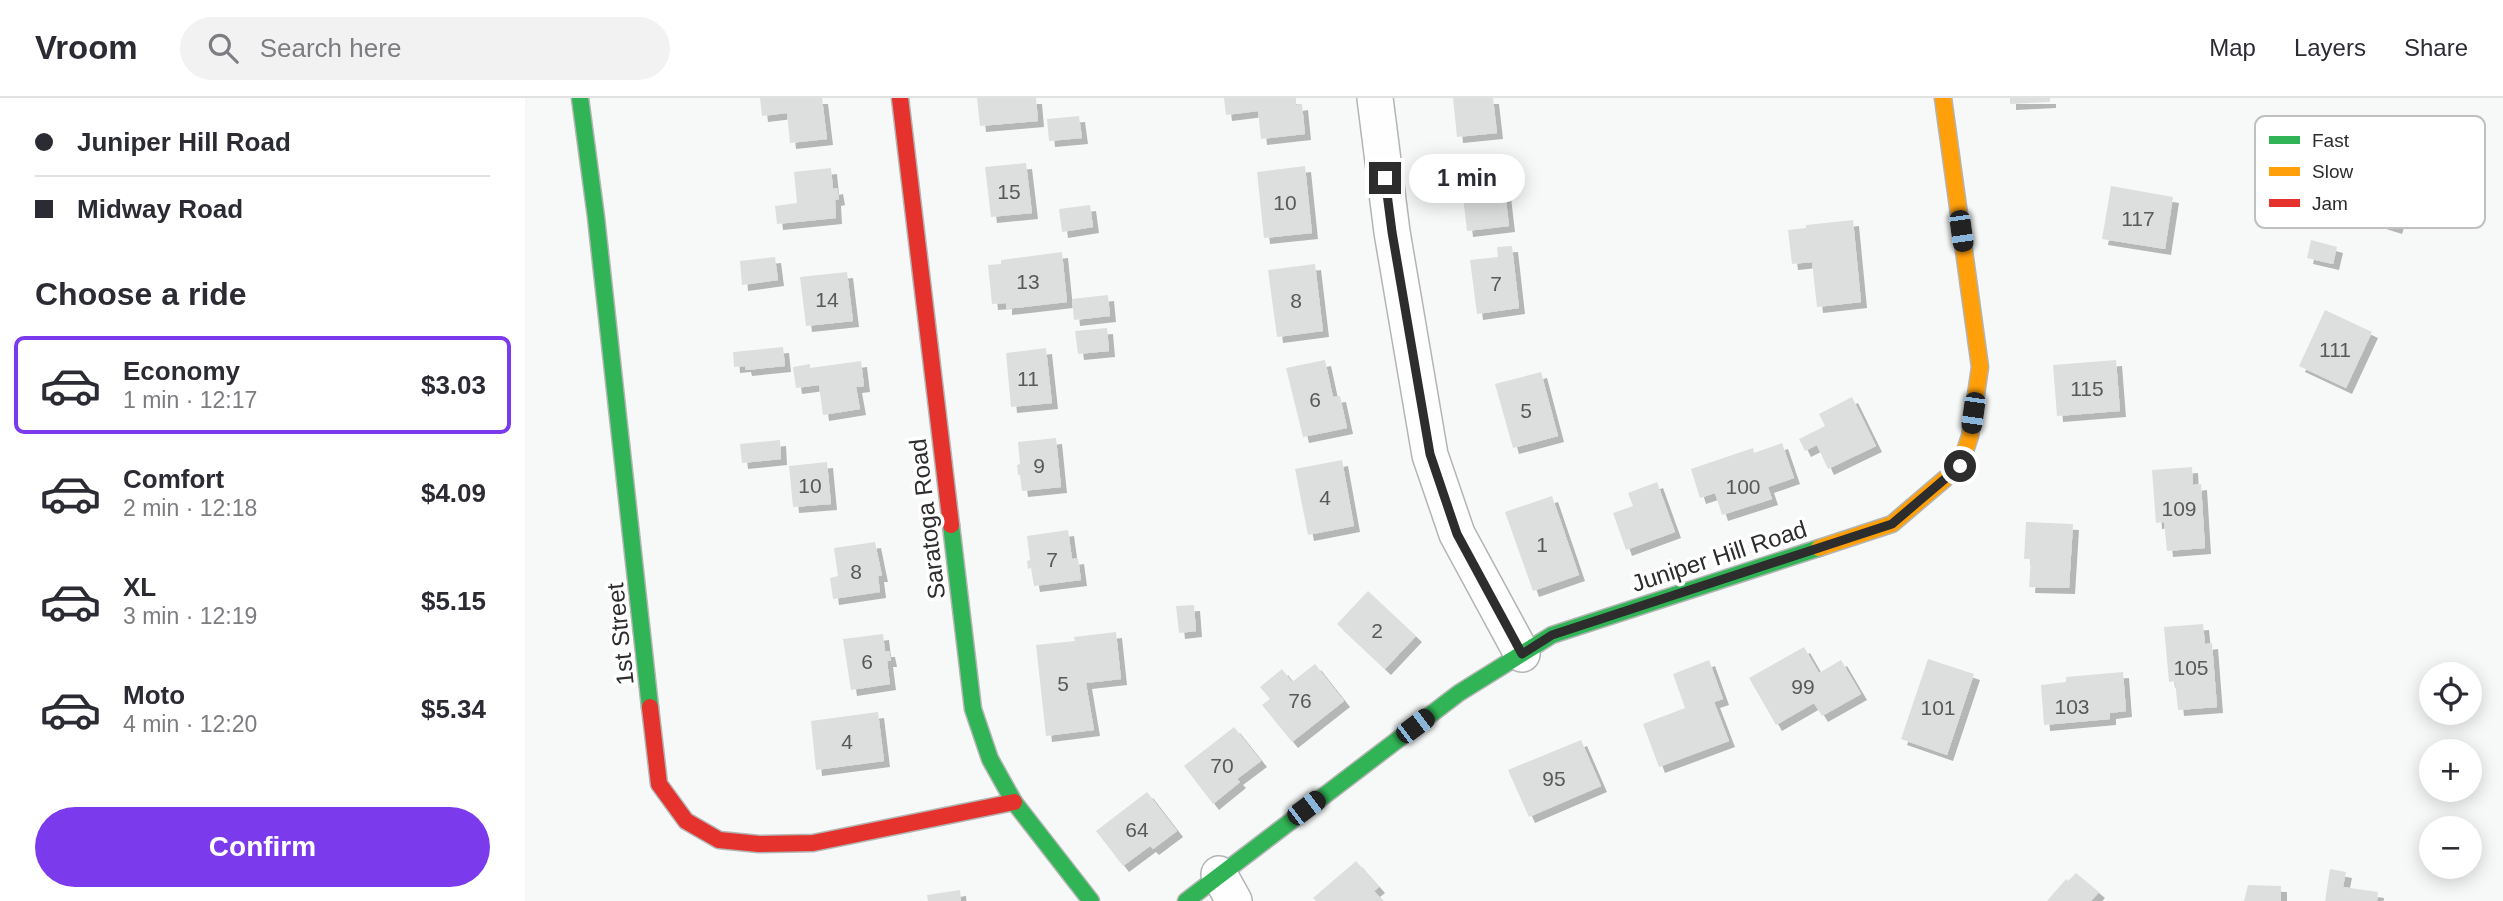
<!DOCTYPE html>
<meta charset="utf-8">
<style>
:root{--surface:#fff;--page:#f2f2f3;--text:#2b2b33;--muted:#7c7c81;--line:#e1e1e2;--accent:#7c3aed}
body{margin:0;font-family:Helvetica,sans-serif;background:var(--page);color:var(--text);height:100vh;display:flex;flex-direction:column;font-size:26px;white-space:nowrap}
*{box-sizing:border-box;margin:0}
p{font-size:23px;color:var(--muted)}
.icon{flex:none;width:38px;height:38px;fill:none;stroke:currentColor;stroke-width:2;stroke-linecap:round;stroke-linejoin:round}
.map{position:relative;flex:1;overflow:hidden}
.side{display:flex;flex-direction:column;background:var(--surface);width:525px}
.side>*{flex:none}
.hud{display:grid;align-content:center;height:154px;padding:0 35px;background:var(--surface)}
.controls{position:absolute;left:1894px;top:564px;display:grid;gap:14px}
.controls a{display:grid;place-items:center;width:63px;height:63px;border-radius:50%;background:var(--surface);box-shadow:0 4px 18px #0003;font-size:35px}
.end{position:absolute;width:32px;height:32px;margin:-16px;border:9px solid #2c2d2c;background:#fff;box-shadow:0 0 0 4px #fff}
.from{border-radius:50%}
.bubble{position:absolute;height:49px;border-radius:24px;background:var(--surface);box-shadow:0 4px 18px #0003;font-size:23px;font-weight:700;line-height:49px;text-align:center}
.car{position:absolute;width:21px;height:42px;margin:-21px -10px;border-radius:9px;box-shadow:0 0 5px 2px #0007;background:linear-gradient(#222 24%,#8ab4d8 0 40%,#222 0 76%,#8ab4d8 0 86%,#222 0)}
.hud b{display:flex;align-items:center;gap:24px;height:66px;font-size:26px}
.hud b+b{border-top:2px solid var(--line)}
.hud i{width:18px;height:18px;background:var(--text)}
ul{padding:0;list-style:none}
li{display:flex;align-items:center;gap:21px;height:98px;margin:0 14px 10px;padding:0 21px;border:4px solid transparent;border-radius:10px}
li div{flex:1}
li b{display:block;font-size:26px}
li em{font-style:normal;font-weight:700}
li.current{border-color:var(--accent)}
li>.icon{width:63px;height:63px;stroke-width:1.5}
h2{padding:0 35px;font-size:32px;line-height:84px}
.button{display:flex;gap:14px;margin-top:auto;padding:14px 35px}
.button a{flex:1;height:80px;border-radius:42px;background:var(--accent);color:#fff;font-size:28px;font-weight:700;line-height:80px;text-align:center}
header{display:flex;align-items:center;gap:42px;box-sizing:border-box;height:98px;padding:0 35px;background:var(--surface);border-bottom:2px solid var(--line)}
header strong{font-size:33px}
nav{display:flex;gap:38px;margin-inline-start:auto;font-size:24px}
.search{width:490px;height:63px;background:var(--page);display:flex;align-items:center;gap:18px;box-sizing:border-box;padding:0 24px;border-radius:38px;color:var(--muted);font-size:26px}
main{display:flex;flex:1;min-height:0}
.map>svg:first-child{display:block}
</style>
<header>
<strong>Vroom</strong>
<div class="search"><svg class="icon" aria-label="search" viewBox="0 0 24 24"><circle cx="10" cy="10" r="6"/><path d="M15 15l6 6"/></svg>Search here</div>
<nav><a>Map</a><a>Layers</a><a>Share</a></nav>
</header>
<main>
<section class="side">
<div class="hud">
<b><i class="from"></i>Juniper Hill Road</b>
<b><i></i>Midway Road</b>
</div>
<h2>Choose a ride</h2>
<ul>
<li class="current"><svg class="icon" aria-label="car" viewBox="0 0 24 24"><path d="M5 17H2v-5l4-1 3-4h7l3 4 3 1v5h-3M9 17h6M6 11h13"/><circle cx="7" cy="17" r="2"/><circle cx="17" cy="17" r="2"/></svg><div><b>Economy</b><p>1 min · 12:17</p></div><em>$3.03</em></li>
<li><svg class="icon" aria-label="car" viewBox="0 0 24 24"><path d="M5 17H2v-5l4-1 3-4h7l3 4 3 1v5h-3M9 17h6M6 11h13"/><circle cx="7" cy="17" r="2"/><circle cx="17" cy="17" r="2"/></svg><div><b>Comfort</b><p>2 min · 12:18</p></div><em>$4.09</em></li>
<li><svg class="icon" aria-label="car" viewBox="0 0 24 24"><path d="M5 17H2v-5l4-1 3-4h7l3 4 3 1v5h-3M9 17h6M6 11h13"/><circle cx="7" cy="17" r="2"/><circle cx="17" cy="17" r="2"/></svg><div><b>XL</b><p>3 min · 12:19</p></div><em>$5.15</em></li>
<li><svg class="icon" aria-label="car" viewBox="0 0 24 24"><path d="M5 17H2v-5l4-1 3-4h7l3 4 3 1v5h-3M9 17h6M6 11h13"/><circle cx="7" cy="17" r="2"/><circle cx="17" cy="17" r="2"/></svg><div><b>Moto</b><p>4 min · 12:20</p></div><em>$5.34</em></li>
</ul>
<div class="button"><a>Confirm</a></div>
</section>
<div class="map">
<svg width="1978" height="803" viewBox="0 0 1978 803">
<defs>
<filter id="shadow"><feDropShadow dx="6" dy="6" stdDeviation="0" flood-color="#0004"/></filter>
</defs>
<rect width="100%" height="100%" fill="#f7f9f8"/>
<path fill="#dddfde" filter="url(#shadow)" d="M 235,0 L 297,0 L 302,41 L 265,45 L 262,15 L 237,18 Z
M 452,0 L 511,0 L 513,23 L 455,28 Z
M 699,0 L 771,0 L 771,7 L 777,6 L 780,36 L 736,41 L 733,13 L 701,17 Z
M 928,0 L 968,0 L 972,35 L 932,39 Z
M 1485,0 L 1525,0 L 1525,4 L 1485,6 Z
M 554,18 L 557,40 L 524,43 L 522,21 Z
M 1839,52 L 1886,68 L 1883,78 L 1888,79 L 1871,130 L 1811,111 L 1827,61 L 1836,64 Z
M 501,65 L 507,115 L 466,119 L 460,69 Z
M 780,68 L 787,135 L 739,140 L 732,74 Z
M 306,70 L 308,91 L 312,90 L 314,101 L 310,102 L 311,120 L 252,126 L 250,108 L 272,105 L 269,74 Z
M 978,76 L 984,128 L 942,133 L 936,81 Z
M 1586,88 L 1648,99 L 1640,151 L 1577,141 Z
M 565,107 L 568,129 L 537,134 L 534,111 Z
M 1328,122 L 1336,204 L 1292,209 L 1287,164 L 1267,166 L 1263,132 L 1281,130 L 1281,127 Z
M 1786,142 L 1812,149 L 1808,166 L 1782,160 Z
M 987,148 L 994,210 L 952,216 L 945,162 L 973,159 L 972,149 Z
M 537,154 L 542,204 L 481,211 L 481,205 L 467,206 L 463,167 L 476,166 L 476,162 Z
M 250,159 L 253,182 L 217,187 L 215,163 Z
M 790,166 L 798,233 L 752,239 L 743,172 Z
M 322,174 L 328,223 L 281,228 L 275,179 Z
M 583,197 L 585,218 L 549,222 L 547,201 Z
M 1800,212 L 1847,234 L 1821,290 L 1774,268 Z
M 582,230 L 584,253 L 553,256 L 550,233 Z
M 258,249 L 260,268 L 221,272 L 220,268 L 209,269 L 208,254 Z
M 521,250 L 527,305 L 486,309 L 481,255 Z
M 800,262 L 808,299 L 815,298 L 822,330 L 778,339 L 761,270 Z
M 1591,262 L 1595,313 L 1532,318 L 1528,267 Z
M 336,263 L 339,288 L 331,289 L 335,311 L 298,317 L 294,287 L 271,290 L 268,269 L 285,266 L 285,270 Z
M 1016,274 L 1033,338 L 988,350 L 970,286 Z
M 1327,299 L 1351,348 L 1303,371 L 1292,347 L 1280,353 L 1274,341 L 1300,328 L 1294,316 Z
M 531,340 L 536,389 L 497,393 L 495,377 L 493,377 L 492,367 L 495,366 L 493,344 Z
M 255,342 L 256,361 L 217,365 L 215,346 Z
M 1257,345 L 1269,380 L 1243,389 L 1247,401 L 1197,417 L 1190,395 L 1175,400 L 1166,371 L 1228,350 L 1229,355 Z
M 817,362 L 829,428 L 783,437 L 770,371 Z
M 302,364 L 306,406 L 268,409 L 264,368 Z
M 1667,369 L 1668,387 L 1676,386 L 1680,450 L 1642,453 L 1639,424 L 1631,425 L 1627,372 Z
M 1132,384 L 1150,434 L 1101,452 L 1088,415 L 1108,408 L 1103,395 Z
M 1027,398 L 1054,477 L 1008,493 L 980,414 Z
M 1501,424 L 1548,426 L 1544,490 L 1504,489 L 1506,461 L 1499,461 Z
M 543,432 L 547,461 L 553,460 L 556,482 L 509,488 L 506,470 L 503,471 L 502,463 L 505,462 L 502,438 Z
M 350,444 L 357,478 L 353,478 L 355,494 L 308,501 L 305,480 L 313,478 L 309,450 Z
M 843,493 L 891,538 L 860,571 L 812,526 Z
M 669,507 L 671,533 L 654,535 L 651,508 Z
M 1678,526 L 1680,546 L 1687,545 L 1692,609 L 1653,612 L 1650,583 L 1644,584 L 1639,529 Z
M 591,534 L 596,581 L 561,585 L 569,632 L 521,638 L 511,547 L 550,543 L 549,539 Z
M 358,536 L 360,553 L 364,553 L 366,563 L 362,563 L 365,586 L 326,592 L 318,541 Z
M 1279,549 L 1294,575 L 1316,562 L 1336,596 L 1297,618 L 1289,605 L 1251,627 L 1224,580 Z
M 1403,561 L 1449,576 L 1422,657 L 1376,641 Z
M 1184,562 L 1198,601 L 1189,604 L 1204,643 L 1134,669 L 1118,626 L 1160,610 L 1148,576 Z
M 790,566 L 819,603 L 767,644 L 737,607 L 745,601 L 735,589 L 757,571 L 767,584 Z
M 1598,574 L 1601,613 L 1585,615 L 1585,621 L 1519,627 L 1516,587 L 1541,584 L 1541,579 Z
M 353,614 L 359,663 L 291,672 L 286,623 Z
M 709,629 L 736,663 L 712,681 L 715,684 L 688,706 L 659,668 Z
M 1056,642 L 1076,688 L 1004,719 L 983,672 Z
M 622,694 L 652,733 L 628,751 L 625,748 L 598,768 L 571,733 Z
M 831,763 L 854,789 L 849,793 L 858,803 L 791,803 L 788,800 Z
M 1805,771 L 1821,774 L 1818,789 L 1853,794 L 1852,803 L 1800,803 Z
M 1551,775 L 1574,794 L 1566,803 L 1522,803 L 1541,781 L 1543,783 Z
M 1723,787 L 1756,788 L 1756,803 L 1719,803 Z
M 435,792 L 436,803 L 403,803 L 402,797 Z"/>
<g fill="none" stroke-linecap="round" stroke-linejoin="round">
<defs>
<path id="street" d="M 850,0 L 867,134 L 905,357 L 932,436 L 997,556
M 694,776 L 709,803"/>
<path id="fast" d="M 55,0 L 71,119 L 125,609
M 426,427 L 448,611 L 465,661 L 489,704 L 566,803
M 661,803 L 934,595 L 1027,537 L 1294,450"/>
<path id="slow" d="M 1294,450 L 1367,426 L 1435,368 L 1445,338 L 1455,269 L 1418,0"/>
<path id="jam" d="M 375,0 L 426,427
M 125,609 L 134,686 L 161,723 L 194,742 L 234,746 L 288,745 L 489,704"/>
</defs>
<use href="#street" stroke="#b3b5b4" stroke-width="38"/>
<use href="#fast" stroke="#b3b5b4" stroke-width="19"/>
<use href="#slow" stroke="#b3b5b4" stroke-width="19"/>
<use href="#jam" stroke="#b3b5b4" stroke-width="19"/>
<use href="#street" stroke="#fefefe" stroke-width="35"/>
<use href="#fast" stroke="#30b455" stroke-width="16"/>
<use href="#slow" stroke="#ff9f0a" stroke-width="16"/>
<use href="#jam" stroke="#e5322d" stroke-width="16"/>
</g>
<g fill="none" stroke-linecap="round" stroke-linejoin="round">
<path stroke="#2c2d2c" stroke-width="9" d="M 860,80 L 867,134 L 905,356 L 932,436 L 997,556 L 1027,537 L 1367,426 L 1435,368"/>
</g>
<g text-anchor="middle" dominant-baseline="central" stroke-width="7" stroke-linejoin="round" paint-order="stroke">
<g font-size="21" fill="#585a58">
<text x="484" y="93">15</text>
<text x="760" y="104">10</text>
<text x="1613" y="120">117</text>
<text x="503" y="183">13</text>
<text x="971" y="185">7</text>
<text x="302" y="201">14</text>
<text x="771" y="202">8</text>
<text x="1810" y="251">111</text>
<text x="503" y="280">11</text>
<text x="1562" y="290">115</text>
<text x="790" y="301">6</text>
<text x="1001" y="312">5</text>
<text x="514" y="367">9</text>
<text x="285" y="387">10</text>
<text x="1218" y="388">100</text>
<text x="800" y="399">4</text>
<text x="1654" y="410">109</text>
<text x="1017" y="446">1</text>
<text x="527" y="461">7</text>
<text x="331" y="473">8</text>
<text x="852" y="532">2</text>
<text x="342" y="563">6</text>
<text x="1666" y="569">105</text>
<text x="538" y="585">5</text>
<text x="1278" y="588">99</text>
<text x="775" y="602">76</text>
<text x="1547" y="608">103</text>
<text x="1413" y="609">101</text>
<text x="322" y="643">4</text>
<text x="697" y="667">70</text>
<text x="1029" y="680">95</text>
<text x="612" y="731">64</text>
</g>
<g font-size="24" fill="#2c2d2c" stroke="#fff">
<text transform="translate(402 421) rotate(-97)">Saratoga Road</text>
<text transform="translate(1194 458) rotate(-18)">Juniper Hill Road</text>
<text transform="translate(95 536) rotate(-96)">1st Street</text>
</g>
</g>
<rect x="1730" y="18" width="230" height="112" rx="10" fill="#fff" stroke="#c0c0c0" stroke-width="2"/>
<rect x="1744" y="38" width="31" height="8" fill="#30b455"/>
<rect x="1744" y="69" width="31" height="9" fill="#ff9f0a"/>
<rect x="1744" y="101" width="31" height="8" fill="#e5322d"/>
<g font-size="19" fill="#2c2d2c">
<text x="1787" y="49">Fast</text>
<text x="1787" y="80">Slow</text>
<text x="1787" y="112">Jam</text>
</g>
</svg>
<div class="controls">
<a><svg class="icon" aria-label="locate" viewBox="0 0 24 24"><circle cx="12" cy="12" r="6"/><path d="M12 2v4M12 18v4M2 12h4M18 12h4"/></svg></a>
<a>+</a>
<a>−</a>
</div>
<i class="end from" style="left:1435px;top:368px"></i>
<i class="end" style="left:860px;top:80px"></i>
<div class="bubble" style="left:884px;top:56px;width:116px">1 min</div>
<i class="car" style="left:1436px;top:133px;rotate:172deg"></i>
<i class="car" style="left:1448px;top:315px;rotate:188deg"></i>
<i class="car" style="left:890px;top:628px;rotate:53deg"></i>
<i class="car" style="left:781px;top:710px;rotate:53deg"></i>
</div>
</main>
